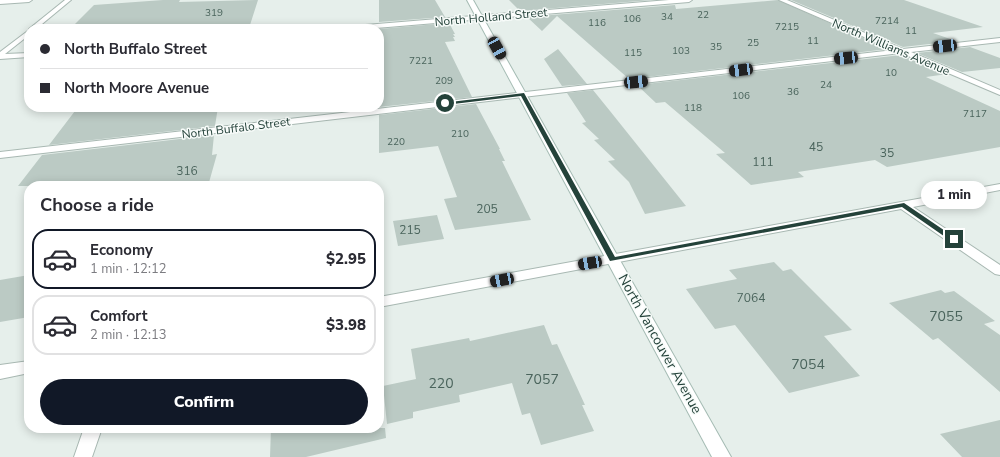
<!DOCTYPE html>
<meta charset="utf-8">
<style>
:root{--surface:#fff;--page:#f2f2f3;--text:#2b2b33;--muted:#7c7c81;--line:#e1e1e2;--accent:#111827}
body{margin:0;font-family:"Nunito Sans",sans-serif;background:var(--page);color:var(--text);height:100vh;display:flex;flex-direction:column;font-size:15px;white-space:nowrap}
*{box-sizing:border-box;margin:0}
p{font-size:13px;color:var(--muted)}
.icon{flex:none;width:22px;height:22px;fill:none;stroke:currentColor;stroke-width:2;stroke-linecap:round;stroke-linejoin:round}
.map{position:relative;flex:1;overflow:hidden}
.details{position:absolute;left:24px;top:181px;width:360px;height:252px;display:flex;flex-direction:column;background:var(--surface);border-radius:16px;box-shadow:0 2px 10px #0003}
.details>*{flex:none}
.hud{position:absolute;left:24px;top:24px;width:360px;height:88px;border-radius:16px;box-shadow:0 2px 10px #0003;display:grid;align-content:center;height:88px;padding:0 16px;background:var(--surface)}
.end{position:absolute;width:18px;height:18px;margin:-9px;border:5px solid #24423a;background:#fff;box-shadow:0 0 0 2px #fff}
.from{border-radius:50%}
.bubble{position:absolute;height:28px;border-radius:14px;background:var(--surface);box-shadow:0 2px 10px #0003;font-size:13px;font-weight:800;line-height:28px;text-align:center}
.car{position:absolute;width:12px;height:24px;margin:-12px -6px;border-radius:5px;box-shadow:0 0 3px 1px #0007;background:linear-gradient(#222 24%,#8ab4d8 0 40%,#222 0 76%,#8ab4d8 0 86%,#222 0)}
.hud b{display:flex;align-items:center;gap:14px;height:38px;font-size:15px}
.hud b+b{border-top:1px solid var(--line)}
.hud i{width:10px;height:10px;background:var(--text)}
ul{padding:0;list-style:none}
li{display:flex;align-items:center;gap:12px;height:60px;margin:0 8px 6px;padding:0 8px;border:2px solid var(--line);border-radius:16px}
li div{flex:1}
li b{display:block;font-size:15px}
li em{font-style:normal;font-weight:800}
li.on{border-color:var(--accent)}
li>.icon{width:36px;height:36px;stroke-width:1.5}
h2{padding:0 16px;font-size:18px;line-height:48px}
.button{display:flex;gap:8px;margin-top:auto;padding:8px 16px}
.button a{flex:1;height:46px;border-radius:24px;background:var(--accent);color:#fff;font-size:16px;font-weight:800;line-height:46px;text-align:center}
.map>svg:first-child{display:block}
</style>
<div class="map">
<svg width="1000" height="457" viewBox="0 0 1000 457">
<rect width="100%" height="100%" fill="#e6efeb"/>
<path fill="#bbcac4" d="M 163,0 L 180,0 L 179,2 L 258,0 L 250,25 L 180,29 L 70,29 L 94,5 Z
M 379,0 L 435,0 L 445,17 L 379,22 Z
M 509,0 L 651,0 L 520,11 Z
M 778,0 L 888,49 L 629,79 L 557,16 L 542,31 L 527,17 L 675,5 L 676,9 Z
M 791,0 L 904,0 L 983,27 L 933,33 L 956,41 L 903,47 Z
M 449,23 L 455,34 L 453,34 L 455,37 L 453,37 L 455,41 L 445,42 L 472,97 L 379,107 L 379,29 Z
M 970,47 L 1000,58 L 1000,68 L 962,72 L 917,53 Z
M 558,49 L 587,84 L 562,86 L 544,59 Z
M 901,55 L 947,74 L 926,77 L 1000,111 L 1000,147 L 887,167 L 875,160 L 798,172 L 804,177 L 751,185 L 716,154 L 725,153 L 665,102 L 656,103 L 637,85 Z
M 593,90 L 610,111 L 686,206 L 645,214 L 629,182 L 608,161 L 615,160 L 594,140 L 599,139 L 582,123 L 586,122 L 567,93 Z
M 476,104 L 500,149 L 499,149 L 505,161 L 502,161 L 531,220 L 455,230 L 444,199 L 457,197 L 438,146 L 379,153 L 379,115 Z
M 78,107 L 218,107 L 215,126 L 49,145 Z
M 214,135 L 212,155 L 217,154 L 208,186 L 18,186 L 42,155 Z
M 437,215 L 444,239 L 398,246 L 393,221 Z
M 774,262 L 783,271 L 791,269 L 852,330 L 824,336 L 860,376 L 789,393 L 735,325 L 715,329 L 686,289 L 737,279 L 729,270 Z
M 29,275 L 29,317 L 0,322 L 0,280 Z
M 941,290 L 945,293 L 954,291 L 995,321 L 984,324 L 1000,335 L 1000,392 L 938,338 L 933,340 L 889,303 Z
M 544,325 L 552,345 L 557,344 L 585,405 L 582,405 L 594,431 L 541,445 L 530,413 L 522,415 L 512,383 L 459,395 L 460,402 L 413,412 L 413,418 L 387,424 L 383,386 L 416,379 L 411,349 L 469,338 L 470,341 Z
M 1000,420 L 1000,457 L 962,457 L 940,434 Z
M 271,428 L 385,428 L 386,438 L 306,457 L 270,457 Z"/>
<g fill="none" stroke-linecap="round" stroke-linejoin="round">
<defs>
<path id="street" d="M 0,0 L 32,0 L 29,2 L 0,4 Z
M 65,0 L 71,0 L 36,29 L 29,29 Z
M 669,0 L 692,0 L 689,2 L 364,29 L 338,29 L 341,27 Z
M 779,0 L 787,0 L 903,49 L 1000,38 L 1000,42 L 911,52 L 1000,90 L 1000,95 L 901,53 L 0,158 L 0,152 L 894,50 Z
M 29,30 L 29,35 L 5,54 L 29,53 L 29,57 L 0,59 L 0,52 Z
M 1000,184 L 1000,190 L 913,207 L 1000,265 L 1000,275 L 995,274 L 901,209 L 379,307 L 379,297 Z
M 29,361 L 29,373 L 0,379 L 0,365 Z
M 84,428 L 102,428 L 92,457 L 74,457 Z"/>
<path id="secondary" d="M 467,0 L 473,0 L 731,457 L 712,457 Z"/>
</defs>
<use href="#street" stroke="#a8b8b2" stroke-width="2"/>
<use href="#secondary" stroke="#a4bbb3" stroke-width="2"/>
<use href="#street" fill="#fff" fill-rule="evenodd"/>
<use href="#secondary" fill="#fff" fill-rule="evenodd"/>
</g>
<path fill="#24423a" d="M 524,93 L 615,257 L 904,203 L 957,239 L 951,241 L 902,207 L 610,261 L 521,96 L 445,105 L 442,103 Z"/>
<g text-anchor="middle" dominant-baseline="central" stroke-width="3" stroke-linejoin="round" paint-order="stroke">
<g font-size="10" fill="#4a645c">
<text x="214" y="13">319</text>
<text x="703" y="15">22</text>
<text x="667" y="17">34</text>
<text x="632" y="19">106</text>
<text x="887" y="21">7214</text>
<text x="597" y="23">116</text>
<text x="787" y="27">7215</text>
<text x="911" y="31">11</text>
<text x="813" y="41">11</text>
<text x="753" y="43">25</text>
<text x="716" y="47">35</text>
<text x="681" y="51">103</text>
<text x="633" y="53">115</text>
<text x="421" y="61">7221</text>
<text x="891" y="73">10</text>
<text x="444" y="81">209</text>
<text x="826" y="85">24</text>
<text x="793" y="92">36</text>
<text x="741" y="96">106</text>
<text x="693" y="108">118</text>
<text x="975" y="114">7117</text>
<text x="460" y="134">210</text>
<text x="396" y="142">220</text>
</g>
<g font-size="12" fill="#24423a" stroke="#f7fbf9">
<text transform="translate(491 17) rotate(-5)">North Holland Street</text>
<text transform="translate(891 47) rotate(23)">North Williams Avenue</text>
<text transform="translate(236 128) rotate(-7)">North Buffalo Street</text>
</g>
<g font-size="12" fill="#4a645c">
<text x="816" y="147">45</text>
<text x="887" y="153">35</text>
<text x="763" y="162">111</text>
<text x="187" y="171">316</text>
<text x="487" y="209">205</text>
<text x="410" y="230">215</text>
<text x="751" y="298">7064</text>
</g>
<g font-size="14" fill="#4a645c">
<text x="946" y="316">7055</text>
<text x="808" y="364">7054</text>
<text x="542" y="379">7057</text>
<text x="441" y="383">220</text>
</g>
<g font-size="14" fill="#24423a" stroke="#f7fbf9">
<text transform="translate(660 344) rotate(61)">North Vancouver Avenue</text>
</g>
</g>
</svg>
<i class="end from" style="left:445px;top:103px"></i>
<i class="end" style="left:954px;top:239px"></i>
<div class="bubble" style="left:921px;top:181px;width:66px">1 min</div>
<i class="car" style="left:945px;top:46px;rotate:264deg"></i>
<i class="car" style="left:497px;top:48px;rotate:151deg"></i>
<i class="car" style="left:846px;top:58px;rotate:264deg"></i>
<i class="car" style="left:741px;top:70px;rotate:263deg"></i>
<i class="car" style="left:636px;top:82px;rotate:84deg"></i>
<i class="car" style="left:590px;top:263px;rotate:260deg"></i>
<i class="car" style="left:502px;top:280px;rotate:259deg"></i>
<div class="hud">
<b><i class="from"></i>North Buffalo Street</b>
<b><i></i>North Moore Avenue</b>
</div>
<section class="details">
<h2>Choose a ride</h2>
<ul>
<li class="on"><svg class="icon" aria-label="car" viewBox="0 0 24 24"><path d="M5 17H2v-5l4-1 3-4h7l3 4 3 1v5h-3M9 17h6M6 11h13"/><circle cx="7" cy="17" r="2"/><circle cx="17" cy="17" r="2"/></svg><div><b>Economy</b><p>1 min · 12:12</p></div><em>$2.95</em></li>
<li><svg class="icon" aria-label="car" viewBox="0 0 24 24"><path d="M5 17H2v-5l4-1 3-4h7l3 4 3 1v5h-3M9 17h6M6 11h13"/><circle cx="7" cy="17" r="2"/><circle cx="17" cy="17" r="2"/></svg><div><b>Comfort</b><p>2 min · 12:13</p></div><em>$3.98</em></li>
</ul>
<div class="button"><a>Confirm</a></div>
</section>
</div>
